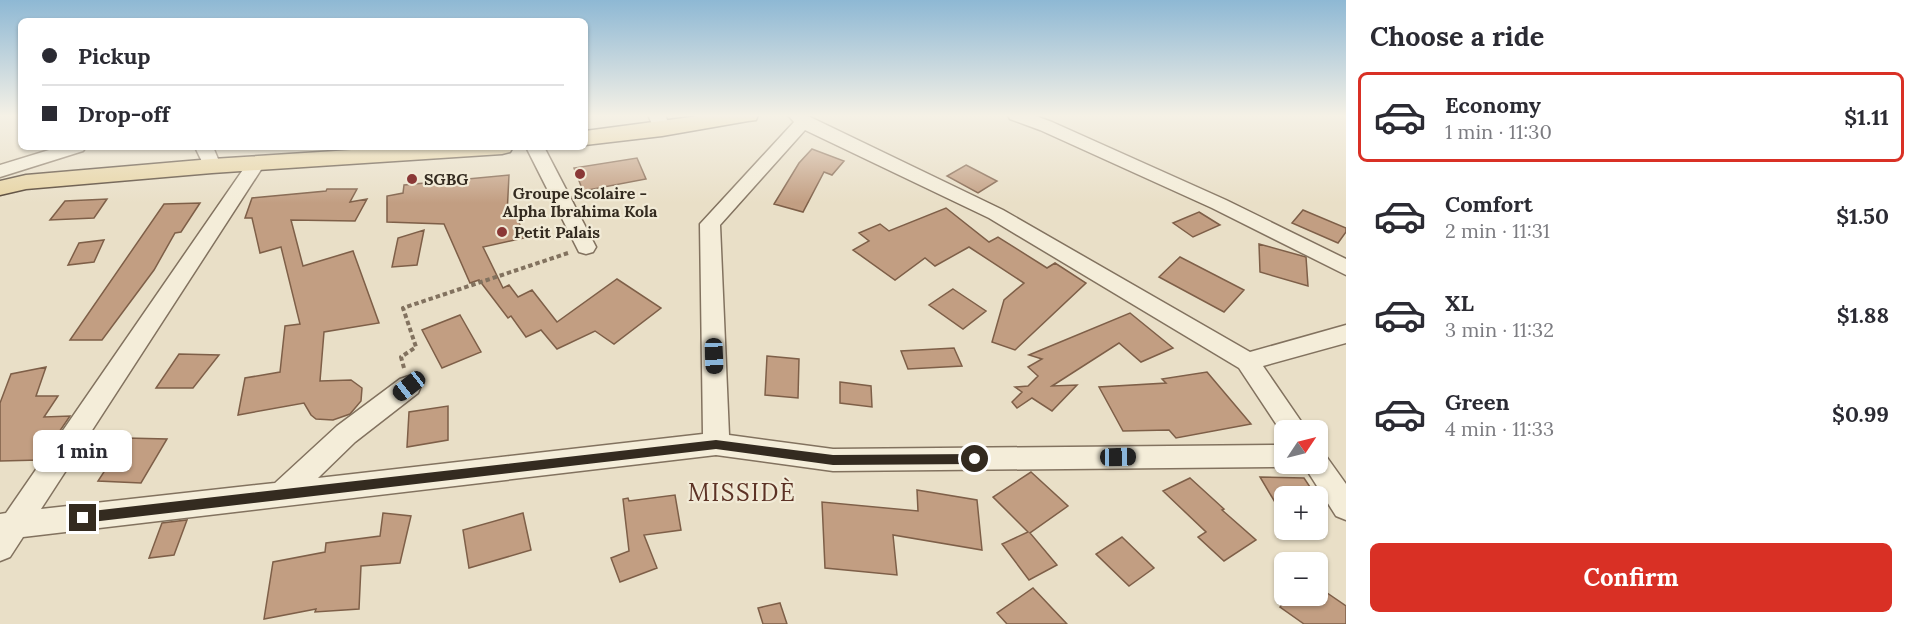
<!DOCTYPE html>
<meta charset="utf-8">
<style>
:root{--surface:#fff;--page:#f7f7f7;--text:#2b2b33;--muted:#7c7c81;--line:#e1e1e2;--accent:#d93025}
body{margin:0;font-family:Lora,serif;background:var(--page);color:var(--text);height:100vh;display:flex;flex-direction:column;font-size:22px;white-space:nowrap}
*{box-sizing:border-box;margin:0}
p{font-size:20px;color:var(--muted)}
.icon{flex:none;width:33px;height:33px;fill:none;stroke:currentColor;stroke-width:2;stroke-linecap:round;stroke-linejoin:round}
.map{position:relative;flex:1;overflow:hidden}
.sheet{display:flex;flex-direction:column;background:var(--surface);width:570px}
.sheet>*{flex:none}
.guide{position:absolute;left:18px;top:18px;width:570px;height:132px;border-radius:9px;box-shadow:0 2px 4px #0004;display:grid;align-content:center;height:132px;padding:0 24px;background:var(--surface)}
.needle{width:39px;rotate:55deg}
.tools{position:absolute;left:1274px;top:420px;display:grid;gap:12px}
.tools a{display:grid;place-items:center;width:54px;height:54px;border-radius:9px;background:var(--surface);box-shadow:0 2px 4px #0004;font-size:30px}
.end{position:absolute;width:27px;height:27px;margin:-14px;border:8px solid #342b20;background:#fff;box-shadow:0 0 0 3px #fff}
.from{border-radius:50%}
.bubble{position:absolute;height:42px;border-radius:9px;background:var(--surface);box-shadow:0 2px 4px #0004;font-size:20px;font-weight:700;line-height:42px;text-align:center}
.car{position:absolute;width:18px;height:36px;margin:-18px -9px;border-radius:8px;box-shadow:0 0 4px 2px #0007;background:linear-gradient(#222 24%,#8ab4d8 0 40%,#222 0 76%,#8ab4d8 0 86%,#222 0)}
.guide b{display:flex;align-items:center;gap:21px;height:57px;font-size:22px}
.guide b+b{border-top:2px solid var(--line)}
.guide i{width:15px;height:15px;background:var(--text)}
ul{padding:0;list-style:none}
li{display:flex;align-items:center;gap:18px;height:90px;margin:0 12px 9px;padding:0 12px;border:3px solid transparent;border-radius:9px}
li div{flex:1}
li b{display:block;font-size:22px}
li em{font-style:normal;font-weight:700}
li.selected{border-color:var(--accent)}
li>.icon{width:54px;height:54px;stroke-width:1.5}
h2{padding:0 24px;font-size:27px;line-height:72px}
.action{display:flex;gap:12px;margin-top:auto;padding:12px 24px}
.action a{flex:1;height:69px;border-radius:9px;background:var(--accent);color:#fff;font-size:24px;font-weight:700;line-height:69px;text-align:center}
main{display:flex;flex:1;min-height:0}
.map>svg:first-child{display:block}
</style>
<main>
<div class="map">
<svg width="1346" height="624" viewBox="0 0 1346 624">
<rect width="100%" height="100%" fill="#e9dfc7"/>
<path fill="#c29e82" stroke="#7e5f48" stroke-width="1.5" d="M 812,149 L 844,161 L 832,175 L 824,172 L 803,212 L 774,204 L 799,163 Z
M 637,158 L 646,179 L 583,191 L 574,168 Z
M 966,165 L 997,181 L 978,193 L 947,176 Z
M 509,175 L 507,215 L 516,213 L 524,238 L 483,247 L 503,288 L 509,285 L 518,297 L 532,290 L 557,322 L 617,279 L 661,308 L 614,344 L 595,331 L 557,349 L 541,330 L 526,337 L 511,316 L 508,318 L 479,280 L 470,283 L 444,224 L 387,222 L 387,196 L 403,193 L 404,185 Z
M 327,189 L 357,189 L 350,202 L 367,199 L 355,221 L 291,220 L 303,266 L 353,251 L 379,323 L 324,332 L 320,381 L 351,380 L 362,388 L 361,401 L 350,414 L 333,420 L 316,419 L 311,415 L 304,403 L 238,415 L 245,378 L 280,372 L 285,326 L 300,324 L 281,247 L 260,253 L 252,218 L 245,218 L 252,198 L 326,191 Z
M 107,199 L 94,218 L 50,220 L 65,201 Z
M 200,203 L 181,232 L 175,233 L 154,270 L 102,340 L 70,340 L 164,204 Z
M 946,208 L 989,242 L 998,237 L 1047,268 L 1055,263 L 1086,283 L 1015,350 L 992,342 L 1004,300 L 1024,283 L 969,247 L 935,266 L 925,258 L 895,280 L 853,250 L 869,241 L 859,233 L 880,224 L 889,231 Z
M 1303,210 L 1346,228 L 1346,232 L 1338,243 L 1292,223 Z
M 1199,212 L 1220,225 L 1193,237 L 1173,223 Z
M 424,230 L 417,265 L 392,267 L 398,238 Z
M 104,240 L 94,262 L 68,265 L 79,243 Z
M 1259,244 L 1306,257 L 1308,286 L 1260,272 Z
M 1180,257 L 1244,290 L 1224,312 L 1159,277 Z
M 953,289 L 986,311 L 963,329 L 929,305 Z
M 1130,313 L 1173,348 L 1141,362 L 1119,343 L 1052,386 L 1077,385 L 1052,411 L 1032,398 L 1017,408 L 1012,402 L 1022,392 L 1015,387 L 1028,386 L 1038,376 L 1028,367 L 1042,359 L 1029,355 Z
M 460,315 L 481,352 L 442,368 L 422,330 Z
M 954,348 L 962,366 L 908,369 L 901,351 Z
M 179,354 L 219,355 L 193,388 L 156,388 Z
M 767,356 L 799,359 L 798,398 L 765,395 Z
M 46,367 L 36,396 L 58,396 L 44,417 L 70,416 L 40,460 L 0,461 L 0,403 L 11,374 Z
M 1207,372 L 1251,424 L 1176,438 L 1169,430 L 1123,431 L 1099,387 L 1166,383 L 1162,379 Z
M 840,382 L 871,386 L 872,407 L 840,403 Z
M 448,406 L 448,440 L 407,447 L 409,412 Z
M 126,438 L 167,439 L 141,483 L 98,481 Z
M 1031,472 L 1068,506 L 1030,533 L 1057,565 L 1029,580 L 1002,544 L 1028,532 L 993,497 Z
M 1260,477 L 1304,478 L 1316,496 L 1284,496 L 1284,510 L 1279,509 Z
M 1190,478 L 1224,509 L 1222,510 L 1256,540 L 1224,561 L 1198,537 L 1206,532 L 1163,491 Z
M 917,490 L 977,500 L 982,550 L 893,535 L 897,575 L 825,568 L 822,502 L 918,511 Z
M 675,495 L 681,530 L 644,535 L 657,568 L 620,582 L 611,558 L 629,551 L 623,499 L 628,498 L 629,501 Z
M 383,513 L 411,516 L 400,563 L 361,566 L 359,609 L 315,612 L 316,609 L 264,619 L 273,562 L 325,552 L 326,543 L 380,536 Z
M 523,513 L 531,550 L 469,568 L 463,530 Z
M 187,520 L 174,555 L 149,558 L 162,523 Z
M 1122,537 L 1154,568 L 1129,586 L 1096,554 Z
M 1317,586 L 1346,606 L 1346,624 L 1304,624 L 1280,607 L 1288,596 L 1317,596 Z
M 1033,588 L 1067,624 L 1007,624 L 997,613 Z
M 780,603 L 787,624 L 763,624 L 758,608 Z"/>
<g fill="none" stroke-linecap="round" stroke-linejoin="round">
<defs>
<path id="minor" d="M 648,115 L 665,115 L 671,129 L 668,133 L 656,133 Z
M 788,115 L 806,115 L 1003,210 L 1250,352 L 1346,325 L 1346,343 L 1263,366 L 1307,430 L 1284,430 L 1284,436 L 1239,368 L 989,218 L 805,130 L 720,225 L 729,435 L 833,449 L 1284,445 L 1284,464 L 1293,464 L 1284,467 L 833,471 L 716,455 L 23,537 L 10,557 L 0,561 L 0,514 L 6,513 L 249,161 L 261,161 L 264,165 L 41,509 L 275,483 L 337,426 L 400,379 L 409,376 L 418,379 L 421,386 L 418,393 L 355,442 L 318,478 L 703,434 L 700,224 L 794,122 Z
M 1008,115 L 1033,115 L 1052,122 L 1226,200 L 1346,259 L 1346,275 L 1212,208 L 1040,130 L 1010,119 Z
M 59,147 L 86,147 L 83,151 L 0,177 L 0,165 Z
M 195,147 L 213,147 L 221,166 L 218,170 L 206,170 Z
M 526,147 L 544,147 L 596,247 L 593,252 L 586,254 L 579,252 Z
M 1317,453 L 1326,456 L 1346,484 L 1346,520 L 1336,516 L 1303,464 L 1317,464 Z"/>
<path id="major" d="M 706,115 L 758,115 L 756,120 L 748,121 L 662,136 L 585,145 L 585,131 Z
M 398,147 L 513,147 L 510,152 L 502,154 L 212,173 L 26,189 L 0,195 L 0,181 L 26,175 L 212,159 Z"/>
</defs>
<use href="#minor" stroke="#82725f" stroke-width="3"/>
<use href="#major" stroke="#514132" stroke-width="3"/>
<path stroke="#82725f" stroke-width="4" stroke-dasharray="4.5 3" stroke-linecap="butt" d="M 404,368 L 401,357 L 416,347 L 403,308 L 568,253"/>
<use href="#minor" fill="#f4edd9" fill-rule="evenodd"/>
<use href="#major" fill="#e7d4a4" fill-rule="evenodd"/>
</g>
<linearGradient id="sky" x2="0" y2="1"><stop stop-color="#8eb8d4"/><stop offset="0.57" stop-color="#f5f1e6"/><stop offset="1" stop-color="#f5f1e6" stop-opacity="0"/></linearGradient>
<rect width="1346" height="203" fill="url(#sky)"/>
<path fill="#342b20" d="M 716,440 L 833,455 L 975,454 L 981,459 L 975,464 L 833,465 L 716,449 L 83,523 L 76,518 L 83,512 Z"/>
<g fill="#8a3836" stroke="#f1ead6" stroke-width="2">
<circle cx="580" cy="174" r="6"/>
<circle cx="412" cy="179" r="6"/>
<circle cx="502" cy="232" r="6"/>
</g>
<g text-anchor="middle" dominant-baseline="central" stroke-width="4.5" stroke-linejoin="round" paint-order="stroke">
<g font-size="16" font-weight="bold" fill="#342b20" stroke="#f1ead6" text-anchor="start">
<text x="424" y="179">SGBG</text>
<text x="580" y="193" text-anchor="middle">Groupe Scolaire -<tspan x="580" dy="18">Alpha Ibrahima Kola</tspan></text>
<text x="514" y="232">Petit Palais</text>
</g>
<g font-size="24" letter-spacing="1.5" fill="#5c3225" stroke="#f1ead6">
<text x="742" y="492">MISSIDÈ</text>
</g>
</g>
</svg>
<div class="tools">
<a><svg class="needle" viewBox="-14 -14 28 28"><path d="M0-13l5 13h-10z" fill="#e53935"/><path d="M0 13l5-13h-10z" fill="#7c7c81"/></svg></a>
<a>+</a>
<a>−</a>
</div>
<i class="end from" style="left:975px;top:459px"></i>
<i class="end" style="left:83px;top:518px"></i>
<div class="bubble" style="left:33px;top:430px;width:99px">1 min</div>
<i class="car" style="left:714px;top:356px;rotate:178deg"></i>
<i class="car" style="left:409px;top:386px;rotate:232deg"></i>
<i class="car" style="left:1118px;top:457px;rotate:89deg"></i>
<div class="guide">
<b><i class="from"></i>Pickup</b>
<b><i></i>Drop-off</b>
</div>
</div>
<section class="sheet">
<h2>Choose a ride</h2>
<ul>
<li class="selected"><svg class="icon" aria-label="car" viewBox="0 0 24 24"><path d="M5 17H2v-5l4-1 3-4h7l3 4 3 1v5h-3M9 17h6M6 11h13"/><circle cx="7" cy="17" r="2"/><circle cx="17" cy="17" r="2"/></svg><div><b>Economy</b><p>1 min · 11:30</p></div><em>$1.11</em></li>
<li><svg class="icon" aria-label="car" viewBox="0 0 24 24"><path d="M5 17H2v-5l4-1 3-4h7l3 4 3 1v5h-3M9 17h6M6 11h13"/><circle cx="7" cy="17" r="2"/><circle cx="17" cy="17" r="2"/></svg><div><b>Comfort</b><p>2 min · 11:31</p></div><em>$1.50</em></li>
<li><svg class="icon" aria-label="car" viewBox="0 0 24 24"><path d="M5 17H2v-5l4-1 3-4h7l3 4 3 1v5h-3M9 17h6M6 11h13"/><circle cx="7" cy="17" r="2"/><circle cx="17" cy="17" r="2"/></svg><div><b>XL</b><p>3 min · 11:32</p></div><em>$1.88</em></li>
<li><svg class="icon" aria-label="car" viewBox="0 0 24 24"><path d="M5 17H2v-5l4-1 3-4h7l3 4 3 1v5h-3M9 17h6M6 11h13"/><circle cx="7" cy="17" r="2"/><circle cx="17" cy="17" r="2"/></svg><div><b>Green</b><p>4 min · 11:33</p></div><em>$0.99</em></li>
</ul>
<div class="action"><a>Confirm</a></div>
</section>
</main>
